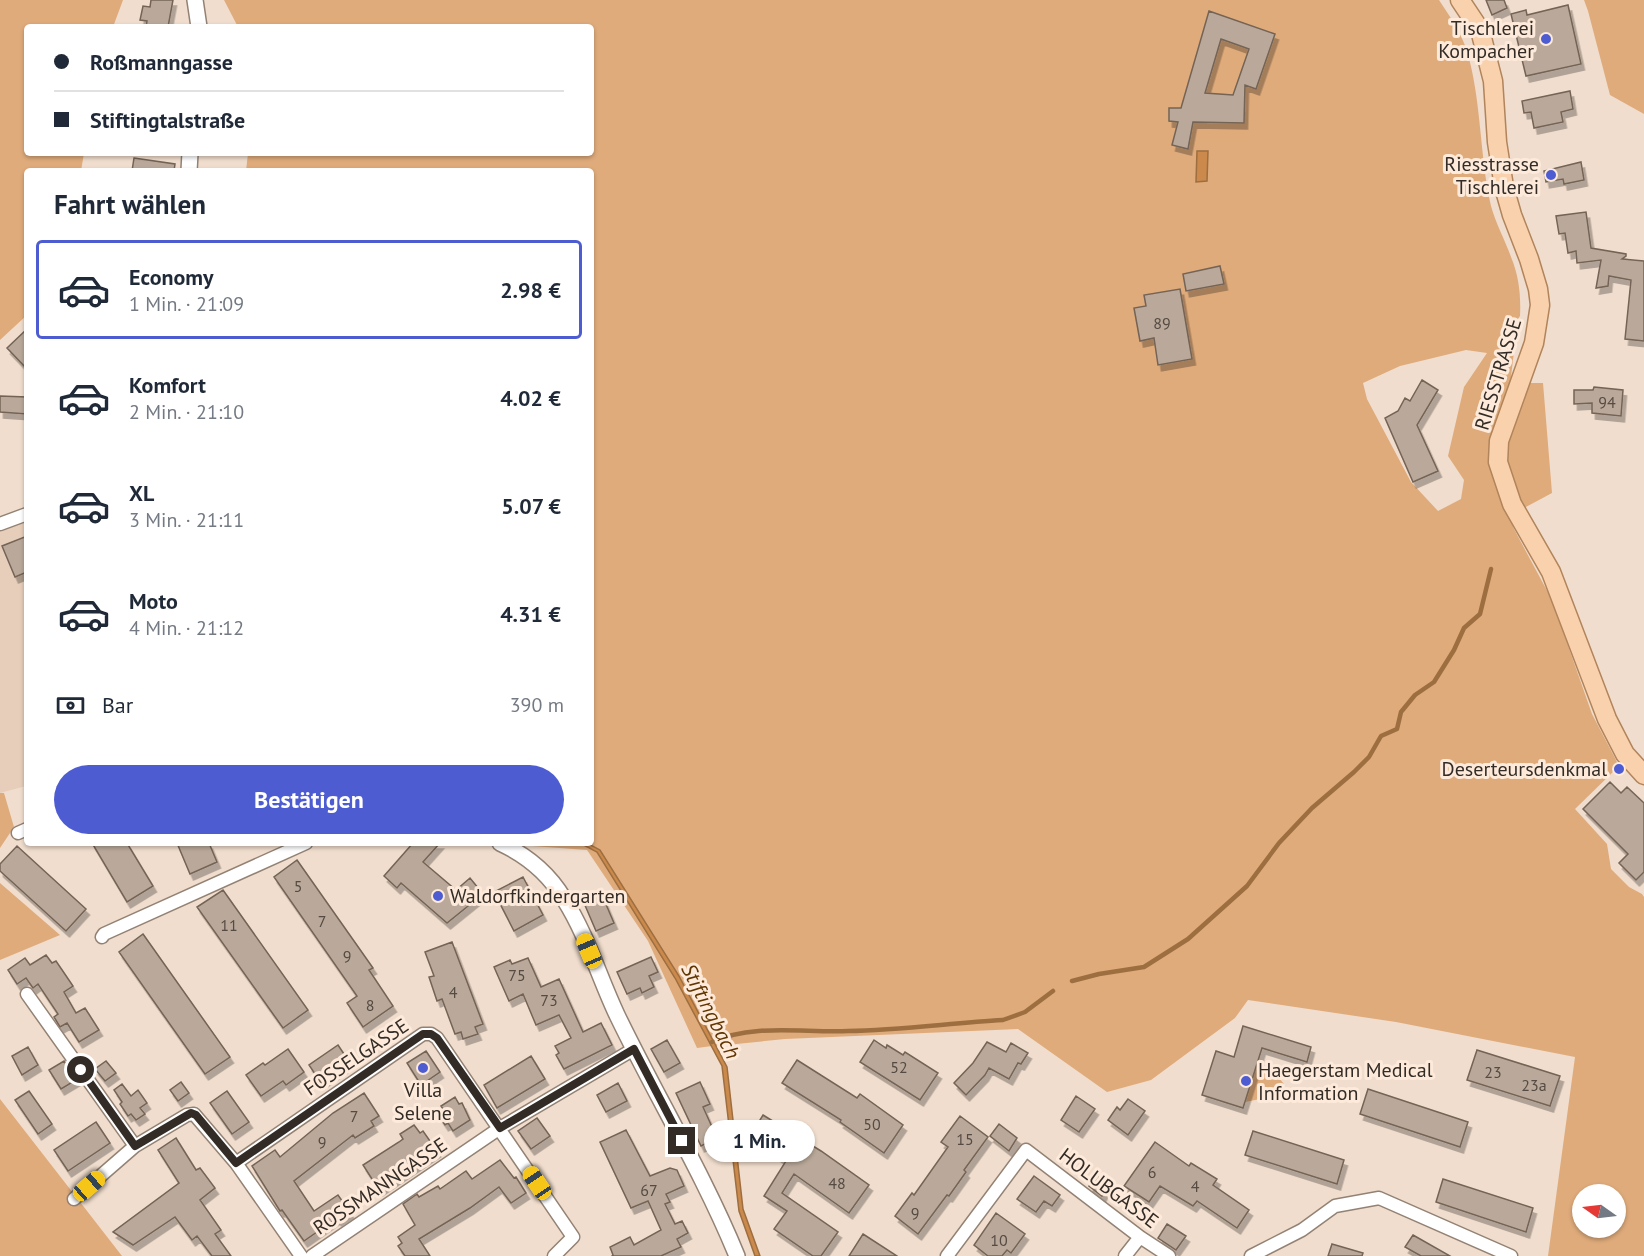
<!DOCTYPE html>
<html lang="de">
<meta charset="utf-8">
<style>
:root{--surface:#fff;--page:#f6f6f7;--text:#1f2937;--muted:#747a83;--line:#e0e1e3;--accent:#4e5cd2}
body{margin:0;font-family:"PT Sans",sans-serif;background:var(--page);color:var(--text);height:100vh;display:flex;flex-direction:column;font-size:22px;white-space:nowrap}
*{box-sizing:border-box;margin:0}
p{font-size:20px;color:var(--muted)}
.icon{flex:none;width:33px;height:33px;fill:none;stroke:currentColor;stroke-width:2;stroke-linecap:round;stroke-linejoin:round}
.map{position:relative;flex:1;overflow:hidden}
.panel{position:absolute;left:24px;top:168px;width:570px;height:678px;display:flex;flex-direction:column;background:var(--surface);border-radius:6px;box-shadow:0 2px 4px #0004}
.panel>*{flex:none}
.guide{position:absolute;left:24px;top:24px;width:570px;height:132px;border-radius:6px;box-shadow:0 2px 4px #0004;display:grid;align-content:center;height:132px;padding:0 30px;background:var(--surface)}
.needle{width:39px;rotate:284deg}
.fabs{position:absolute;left:1572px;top:1184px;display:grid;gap:12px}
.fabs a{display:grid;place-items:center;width:54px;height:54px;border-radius:50%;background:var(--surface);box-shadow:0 2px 4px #0004;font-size:30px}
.end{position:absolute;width:27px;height:27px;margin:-14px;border:8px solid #332c26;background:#fff;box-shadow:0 0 0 3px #fff}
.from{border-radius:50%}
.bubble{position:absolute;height:42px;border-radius:21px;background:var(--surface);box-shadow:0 2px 4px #0004;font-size:20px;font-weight:600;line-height:42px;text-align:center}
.car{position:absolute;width:18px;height:36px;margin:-18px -9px;border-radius:8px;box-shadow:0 0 4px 2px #0007;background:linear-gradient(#f5c518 24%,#345 0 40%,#f5c518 0 76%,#345 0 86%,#f5c518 0)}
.guide b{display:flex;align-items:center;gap:21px;height:57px;font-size:22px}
.guide b+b{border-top:2px solid var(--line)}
.guide i{width:15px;height:15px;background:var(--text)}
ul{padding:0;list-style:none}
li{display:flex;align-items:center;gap:18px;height:99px;margin:0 12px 9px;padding:0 18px;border:3px solid transparent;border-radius:6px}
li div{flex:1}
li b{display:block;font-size:22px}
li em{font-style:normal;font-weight:600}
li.current{border-color:var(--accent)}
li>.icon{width:54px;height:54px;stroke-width:1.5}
h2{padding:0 30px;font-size:27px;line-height:72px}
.pay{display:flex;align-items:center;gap:15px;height:66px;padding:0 30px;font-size:22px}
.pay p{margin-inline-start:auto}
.cta{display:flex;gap:12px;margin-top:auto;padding:12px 30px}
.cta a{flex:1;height:69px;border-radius:36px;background:var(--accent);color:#fff;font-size:24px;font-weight:600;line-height:69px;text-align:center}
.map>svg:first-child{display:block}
</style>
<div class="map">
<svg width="1644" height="1256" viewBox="0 0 1644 1256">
<defs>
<filter id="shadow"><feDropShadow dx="3.5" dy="6" stdDeviation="0" flood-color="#0004"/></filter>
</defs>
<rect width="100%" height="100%" fill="#f0ddcd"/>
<path fill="#e6ceba" d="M 27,514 L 27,789 L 26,786 L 0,793 L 0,527 Z"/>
<path fill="#dfab7b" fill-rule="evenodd" d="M 0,0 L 123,0 L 113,27 L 27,27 L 27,153 L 84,153 L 81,171 L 27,171 L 27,315 L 0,340 Z
M 224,0 L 1439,0 C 1449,15 1460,31 1466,48 C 1482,99 1479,154 1491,206 C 1496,224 1505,240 1511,257 C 1519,276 1521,296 1520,316 L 1518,319 L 1498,483 L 1514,529 L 1552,600 L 1592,714 L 1617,762 L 1616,769 L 1575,809 L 1607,844 L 1611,869 L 1629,887 L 1642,894 L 1644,897 L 1644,1256 L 1548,1256 L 1575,1057 L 1396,1022 L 1248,1000 L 1235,1018 L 1151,1080 L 1107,1092 L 1018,1029 L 785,1039 L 716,1046 L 679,976 L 600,850 L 587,843 L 591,843 L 591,171 L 246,171 L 248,153 L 591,153 L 591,27 L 238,27 ZM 1466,350 L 1487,353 L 1464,387 L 1448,456 L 1464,480 L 1461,499 L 1438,511 L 1411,482 L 1367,399 L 1363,383 L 1400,366 ZM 1582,1194 L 1616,1194 L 1616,1227 L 1582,1227 Z
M 1584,0 L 1644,0 L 1644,114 L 1610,95 L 1588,11 Z
M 1529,383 L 1543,383 L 1552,493 L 1522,509 C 1517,494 1510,479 1507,464 C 1502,437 1519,407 1529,383 Z
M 0,793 L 4,793 L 14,827 L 0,848 Z
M 526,843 L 580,843 L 597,852 L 675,978 L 712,1046 L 697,1048 L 648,941 L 587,850 L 532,846 Z
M 0,883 L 60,935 L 0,960 Z
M 1257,1063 L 1271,1068 L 1284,1084 L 1260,1099 L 1245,1102 Z
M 0,1099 L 122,1256 L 0,1256 Z"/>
<path fill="#cb8a4b" stroke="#9d6e40" stroke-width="1.5" d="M 1197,151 L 1208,151 L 1207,181 L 1196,182 Z
M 580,843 L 587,843 L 600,850 L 679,976 L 727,1067 L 743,1209 L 760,1256 L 755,1256 L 739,1211 L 722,1066 L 675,978 L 597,852 Z"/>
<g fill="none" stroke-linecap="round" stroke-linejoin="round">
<path stroke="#9d6e40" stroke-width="4.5" d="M 1072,981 L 1099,974 L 1144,967 L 1188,939 L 1247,886 L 1279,843 L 1312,808 L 1354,772 L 1369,757 L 1381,736 L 1397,729 L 1401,712 L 1415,695 L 1434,682 L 1454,650 L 1464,628 L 1480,614 L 1491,569
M 712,1042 C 753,1023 804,1033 848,1031 C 900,1030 951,1023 1003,1020 L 1025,1012 L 1053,991"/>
</g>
<path fill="#baa99a" stroke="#746456" stroke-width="1.5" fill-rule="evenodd" filter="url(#shadow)" d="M 151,0 L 173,0 L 168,27 L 146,27 L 147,21 L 140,20 L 143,6 L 150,7 Z
M 1486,0 L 1504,0 L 1507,8 L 1492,15 Z
M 1568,5 L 1581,64 L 1526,76 L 1511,14 L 1526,10 L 1527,15 Z
M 1209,11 L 1275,34 L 1256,89 L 1245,85 L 1244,123 L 1193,122 L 1188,149 L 1172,145 L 1178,122 L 1169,121 L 1169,108 L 1181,108 ZM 1221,39 L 1249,49 L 1233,95 L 1205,93 Z
M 1570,91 L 1573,109 L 1561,112 L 1563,122 L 1534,128 L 1531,112 L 1524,113 L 1522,101 Z
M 134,158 L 175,164 L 174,171 L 132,171 Z
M 1581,162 L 1584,180 L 1564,184 L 1563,179 L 1546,182 L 1544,171 Z
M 1586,212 L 1591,248 L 1626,254 L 1626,256 L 1622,259 L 1644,261 L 1644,341 L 1625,339 L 1631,280 L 1609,276 L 1608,286 L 1596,288 L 1601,260 L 1577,263 L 1576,251 L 1568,253 L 1565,233 L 1559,234 L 1556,216 Z
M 1220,266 L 1224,284 L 1186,291 L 1183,274 Z
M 1180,289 L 1192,359 L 1158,365 L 1154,338 L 1140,341 L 1134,308 L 1146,306 L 1144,295 Z
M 27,329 L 27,369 L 7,348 Z
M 1422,380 L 1438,390 L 1417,425 L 1438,471 L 1413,482 L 1385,418 L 1398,411 L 1405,398 L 1410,401 Z
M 1594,387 L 1623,390 L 1621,416 L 1592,413 L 1592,403 L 1574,404 L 1574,390 L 1593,390 Z
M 0,396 L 27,397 L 27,414 L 0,412 Z
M 27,536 L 27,572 L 15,577 L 2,546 Z
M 1610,782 L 1621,793 L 1627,787 L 1644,803 L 1644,872 L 1636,880 L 1619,863 L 1628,854 L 1583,809 Z
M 92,843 L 127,843 L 153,886 L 127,902 Z
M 177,843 L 209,843 L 217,862 L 190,874 Z
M 413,843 L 440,843 L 423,862 L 456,890 L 470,878 L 483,894 L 447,923 L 401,883 L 397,888 L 384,876 Z
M 17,846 L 86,909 L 66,931 L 0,871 L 0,864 Z
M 297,860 L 373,968 L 369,970 L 393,1006 L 363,1027 L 347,1003 L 357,996 L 274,877 Z
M 523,877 L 543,915 L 514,931 L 494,892 Z
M 223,890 L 308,1010 L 283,1028 L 197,907 Z
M 602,895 L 614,923 L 596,931 L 584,903 Z
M 143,934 L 230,1057 L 205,1074 L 119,952 Z
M 452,942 L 483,1024 L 475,1027 L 478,1034 L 463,1039 L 461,1032 L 455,1034 L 442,999 L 437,1001 L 429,977 L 434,976 L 425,952 Z
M 46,955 L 52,963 L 56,961 L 73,986 L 64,992 L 76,1013 L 85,1008 L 99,1030 L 79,1042 L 67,1023 L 60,1027 L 54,1017 L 58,1014 L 38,984 L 33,988 L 26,978 L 17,984 L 8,970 L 25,958 L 30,965 Z
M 651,957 L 658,972 L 649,976 L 654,987 L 642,993 L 640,988 L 627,994 L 617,972 Z
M 528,958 L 541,987 L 559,979 L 583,1032 L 601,1023 L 612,1045 L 564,1069 L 556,1055 L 559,1053 L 555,1046 L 571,1038 L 559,1015 L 536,1025 L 523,994 L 509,1001 L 494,967 L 510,960 L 512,964 Z
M 1243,1026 L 1311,1047 L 1307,1062 L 1262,1048 L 1243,1108 L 1202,1095 L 1216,1051 L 1234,1057 Z
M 667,1040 L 680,1063 L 664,1072 L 651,1049 Z
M 874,1040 L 886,1048 L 887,1045 L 903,1055 L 905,1052 L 938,1073 L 920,1100 L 860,1062 Z
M 987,1042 L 1006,1052 L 1011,1043 L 1028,1053 L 1021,1064 L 1018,1063 L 1009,1079 L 989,1068 L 985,1075 L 966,1095 L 954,1083 L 973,1063 Z
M 338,1045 L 350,1063 L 321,1083 L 309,1065 Z
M 28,1047 L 38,1065 L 22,1075 L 12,1056 Z
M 288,1049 L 304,1072 L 286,1085 L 283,1081 L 261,1096 L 246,1075 L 263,1063 L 265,1065 Z
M 1477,1050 L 1560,1076 L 1550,1106 L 1467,1080 Z
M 426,1051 L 440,1072 L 421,1085 L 407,1063 Z
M 531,1056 L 545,1079 L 497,1108 L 484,1085 Z
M 797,1060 L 857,1098 L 860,1094 L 903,1125 L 884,1153 L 840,1122 L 841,1120 L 782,1083 Z
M 64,1061 L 76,1080 L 61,1089 L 49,1070 Z
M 106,1061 L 116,1073 L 105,1081 L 95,1069 Z
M 181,1082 L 189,1093 L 178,1101 L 170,1090 Z
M 700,1082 L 710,1104 L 703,1107 L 717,1138 L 701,1146 L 676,1093 Z
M 618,1083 L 627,1101 L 606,1112 L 597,1095 Z
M 122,1084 L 131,1096 L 138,1090 L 147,1103 L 140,1108 L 145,1114 L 136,1120 L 131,1114 L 128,1116 L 120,1104 L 122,1102 L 114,1090 Z
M 1368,1089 L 1468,1122 L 1460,1147 L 1360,1114 Z
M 29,1091 L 52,1124 L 38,1134 L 15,1100 Z
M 227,1091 L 249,1122 L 232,1134 L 210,1103 Z
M 364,1093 L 379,1116 L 371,1121 L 374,1126 L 355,1138 L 353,1135 L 294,1181 L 314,1211 L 338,1195 L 350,1212 L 338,1220 L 337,1218 L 304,1241 L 282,1210 L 280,1211 L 252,1166 L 275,1150 L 280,1157 L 333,1113 Z
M 1076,1096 L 1095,1109 L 1079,1132 L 1061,1120 Z
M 455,1097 L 459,1104 L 462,1103 L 470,1120 L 453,1131 L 448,1123 L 445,1125 L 439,1116 L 445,1112 L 441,1106 Z
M 1128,1099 L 1145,1111 L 1128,1135 L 1108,1120 L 1117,1107 L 1120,1110 Z
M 763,1115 L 821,1151 L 869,1185 L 849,1213 L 794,1174 L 782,1193 L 838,1232 L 821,1256 L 813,1256 L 774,1229 L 787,1211 L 764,1196 L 786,1161 L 749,1138 Z
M 960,1116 L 988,1137 L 964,1170 L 966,1172 L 949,1196 L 947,1195 L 918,1234 L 895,1216 L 912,1193 L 914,1195 L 948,1147 L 941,1142 Z
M 537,1118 L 550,1136 L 531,1149 L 518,1131 Z
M 96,1122 L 110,1143 L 68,1171 L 54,1150 Z
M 999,1124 L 1017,1138 L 1009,1151 L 990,1136 Z
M 414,1125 L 420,1133 L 423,1131 L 437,1151 L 379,1190 L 363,1165 L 399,1142 L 403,1139 L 400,1134 Z
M 626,1130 L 650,1176 L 670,1168 L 677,1170 L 684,1186 L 666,1194 L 670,1202 L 665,1204 L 675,1224 L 682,1221 L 688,1233 L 677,1239 L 681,1247 L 661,1256 L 612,1256 L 613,1255 L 610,1247 L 630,1237 L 634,1245 L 661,1230 L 648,1201 L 631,1208 L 600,1142 Z
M 1253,1131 L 1344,1160 L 1337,1184 L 1245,1155 Z
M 176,1138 L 196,1170 L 200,1168 L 215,1188 L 200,1200 L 221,1230 L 215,1234 L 231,1256 L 212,1256 L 197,1236 L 192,1240 L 175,1217 L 133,1245 L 113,1232 L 179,1183 L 158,1150 Z
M 1155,1142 L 1189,1166 L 1191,1163 L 1217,1179 L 1213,1185 L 1249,1210 L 1237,1228 L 1197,1201 L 1193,1206 L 1160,1186 L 1149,1202 L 1124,1186 Z
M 500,1160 L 514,1178 L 516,1177 L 526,1193 L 511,1203 L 499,1187 L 470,1208 L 419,1239 L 430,1256 L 405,1256 L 398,1246 L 402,1243 L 398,1237 L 415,1225 L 403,1204 L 417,1194 L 419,1197 L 438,1186 L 440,1189 L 466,1171 L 472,1179 Z
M 1034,1176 L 1060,1195 L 1052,1206 L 1044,1201 L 1036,1212 L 1017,1199 Z
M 1097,1176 L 1108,1184 L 1102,1196 L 1089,1186 Z
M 1443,1179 L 1533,1208 L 1526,1232 L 1436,1202 Z
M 996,1213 L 1025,1234 L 1011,1253 L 1007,1250 L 1002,1256 L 988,1256 L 974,1245 Z
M 1167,1224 L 1186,1236 L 1176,1250 L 1158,1238 Z
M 863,1234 L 897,1256 L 849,1256 Z
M 1413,1235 L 1450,1256 L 1421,1256 L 1405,1247 Z
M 1332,1244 L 1363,1253 L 1362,1256 L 1328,1256 Z"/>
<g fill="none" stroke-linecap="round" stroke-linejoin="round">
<defs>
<path id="minor" d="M 0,524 L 27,514
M 18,833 L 27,829
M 102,937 L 104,934 L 306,843
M 27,994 L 135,1146
M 236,1163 L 423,1034 L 431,1034 L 437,1038 L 573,1237 L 554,1256
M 74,1199 L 135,1146 L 187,1115 L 194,1114 L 236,1163 L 301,1256
M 312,1256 L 500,1128 L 634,1049
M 947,1256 L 1026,1150 L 1140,1237 L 1169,1256
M 1125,1256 L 1140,1237
M 1251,1256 L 1302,1230 L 1335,1206 L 1379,1198 L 1511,1256"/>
<path id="tertiary" d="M 195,0 L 199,27
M 189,171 L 190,153
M 500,843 C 526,855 549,874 564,899 C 587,935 599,977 617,1015 C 656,1096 703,1173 737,1256"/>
<path id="primary" d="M 1460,0 L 1480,30 L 1493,81 L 1497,142 L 1504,187 L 1512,215 L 1529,259 L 1538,289 L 1540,305 L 1534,343 L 1499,441 L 1498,462 L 1512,504 L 1551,572 L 1607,719 L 1625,754 L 1644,775"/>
</defs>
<use href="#minor" stroke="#938274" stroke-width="15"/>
<use href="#tertiary" stroke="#938274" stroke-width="18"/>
<use href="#primary" stroke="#b1845b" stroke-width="21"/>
<use href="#minor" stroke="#fff" stroke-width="12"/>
<use href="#tertiary" stroke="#fff" stroke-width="15"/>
<use href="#primary" stroke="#f9d2ad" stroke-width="18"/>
</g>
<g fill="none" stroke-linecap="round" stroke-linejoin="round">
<path stroke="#332c26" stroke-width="8" d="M 81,1070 L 135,1146 L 191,1113 L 196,1115 L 236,1163 L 423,1034 L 431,1034 L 437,1038 L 500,1128 L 634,1049 L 682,1141"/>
</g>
<g fill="#4e5cd2" stroke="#fdeada" stroke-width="2">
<circle cx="1546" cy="39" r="6"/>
<circle cx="1551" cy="175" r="6"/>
<circle cx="1619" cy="769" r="6"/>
<circle cx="438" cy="896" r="6"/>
<circle cx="423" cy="1068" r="6"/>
<circle cx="1246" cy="1081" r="6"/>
</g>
<g text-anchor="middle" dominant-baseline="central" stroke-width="6" stroke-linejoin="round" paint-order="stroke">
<g font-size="16" fill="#554b43">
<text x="1162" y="323">89</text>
<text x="1607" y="402">94</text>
<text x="298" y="886">5</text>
<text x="322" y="921">7</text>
<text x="229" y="925">11</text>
<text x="347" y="956">9</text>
<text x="517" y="975">75</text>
<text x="453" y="992">4</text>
<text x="549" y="1000">73</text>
<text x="370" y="1005">8</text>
<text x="899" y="1067">52</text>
<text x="1493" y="1072">23</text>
<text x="1534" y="1085">23a</text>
<text x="354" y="1116">7</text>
<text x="872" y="1124">50</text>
<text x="965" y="1139">15</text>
<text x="322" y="1142">9</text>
<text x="1152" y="1172">6</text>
<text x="837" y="1183">48</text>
<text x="1195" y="1186">4</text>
<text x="649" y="1190">67</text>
<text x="915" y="1213">9</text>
<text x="999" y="1240">10</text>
</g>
<g font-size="20" fill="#332c26" stroke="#fdeada" text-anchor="end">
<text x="1534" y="28">Tischlerei<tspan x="1534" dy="23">Kompacher</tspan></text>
<text x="1539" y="164">Riesstrasse<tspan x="1539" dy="23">Tischlerei</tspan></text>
<text x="1607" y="769">Deserteursdenkmal</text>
<text x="450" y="896" text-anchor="start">Waldorfkindergarten</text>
<text x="1258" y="1070" text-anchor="start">Haegerstam Medical<tspan x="1258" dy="23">Information</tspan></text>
<text x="423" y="1090" text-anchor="middle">Villa<tspan x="423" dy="23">Selene</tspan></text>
</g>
<g font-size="20" fill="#332c26" stroke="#fdeada">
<text transform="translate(1498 374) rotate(-73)">RIESSTRASSE</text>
<text transform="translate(356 1057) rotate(-34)">FOSSELGASSE</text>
<text transform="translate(380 1186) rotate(-34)">ROSSMANNGASSE</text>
<text transform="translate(1109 1188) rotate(37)">HOLUBGASSE</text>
</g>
<g font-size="21" font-style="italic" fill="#603600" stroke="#fdeada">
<text transform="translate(711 1011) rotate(63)">Stiftingbach</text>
</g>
</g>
</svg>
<div class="fabs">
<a><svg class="needle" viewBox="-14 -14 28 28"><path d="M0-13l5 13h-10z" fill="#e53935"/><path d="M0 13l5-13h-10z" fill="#747a83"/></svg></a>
</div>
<i class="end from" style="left:81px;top:1070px"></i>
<i class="end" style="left:682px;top:1141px"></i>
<div class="bubble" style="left:704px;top:1120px;width:111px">1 Min.</div>
<i class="car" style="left:589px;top:951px;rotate:337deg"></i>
<i class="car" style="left:537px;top:1183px;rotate:326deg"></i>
<i class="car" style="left:89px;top:1186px;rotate:49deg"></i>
<div class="guide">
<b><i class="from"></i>Roßmanngasse</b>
<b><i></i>Stiftingtalstraße</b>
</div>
<section class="panel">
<h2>Fahrt wählen</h2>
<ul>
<li class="current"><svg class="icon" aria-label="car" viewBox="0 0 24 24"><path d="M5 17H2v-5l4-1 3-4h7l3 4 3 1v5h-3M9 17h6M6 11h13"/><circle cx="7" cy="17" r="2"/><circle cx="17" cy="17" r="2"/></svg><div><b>Economy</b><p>1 Min. · 21:09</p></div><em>2.98 €</em></li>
<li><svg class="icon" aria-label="car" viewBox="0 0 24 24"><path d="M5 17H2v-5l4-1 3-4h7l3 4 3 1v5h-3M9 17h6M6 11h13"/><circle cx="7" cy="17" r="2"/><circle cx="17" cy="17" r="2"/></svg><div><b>Komfort</b><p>2 Min. · 21:10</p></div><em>4.02 €</em></li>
<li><svg class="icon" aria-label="car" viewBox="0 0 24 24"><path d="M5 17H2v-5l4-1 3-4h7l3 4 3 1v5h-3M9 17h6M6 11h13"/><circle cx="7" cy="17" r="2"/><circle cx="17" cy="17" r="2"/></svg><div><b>XL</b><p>3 Min. · 21:11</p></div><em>5.07 €</em></li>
<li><svg class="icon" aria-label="car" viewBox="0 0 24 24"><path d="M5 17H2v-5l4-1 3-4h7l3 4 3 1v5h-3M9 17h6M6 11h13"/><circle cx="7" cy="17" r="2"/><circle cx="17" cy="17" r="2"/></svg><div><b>Moto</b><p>4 Min. · 21:12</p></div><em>4.31 €</em></li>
</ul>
<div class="pay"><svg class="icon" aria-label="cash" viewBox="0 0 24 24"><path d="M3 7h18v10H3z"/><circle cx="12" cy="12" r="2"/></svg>Bar<p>390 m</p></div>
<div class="cta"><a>Bestätigen</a></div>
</section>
</div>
